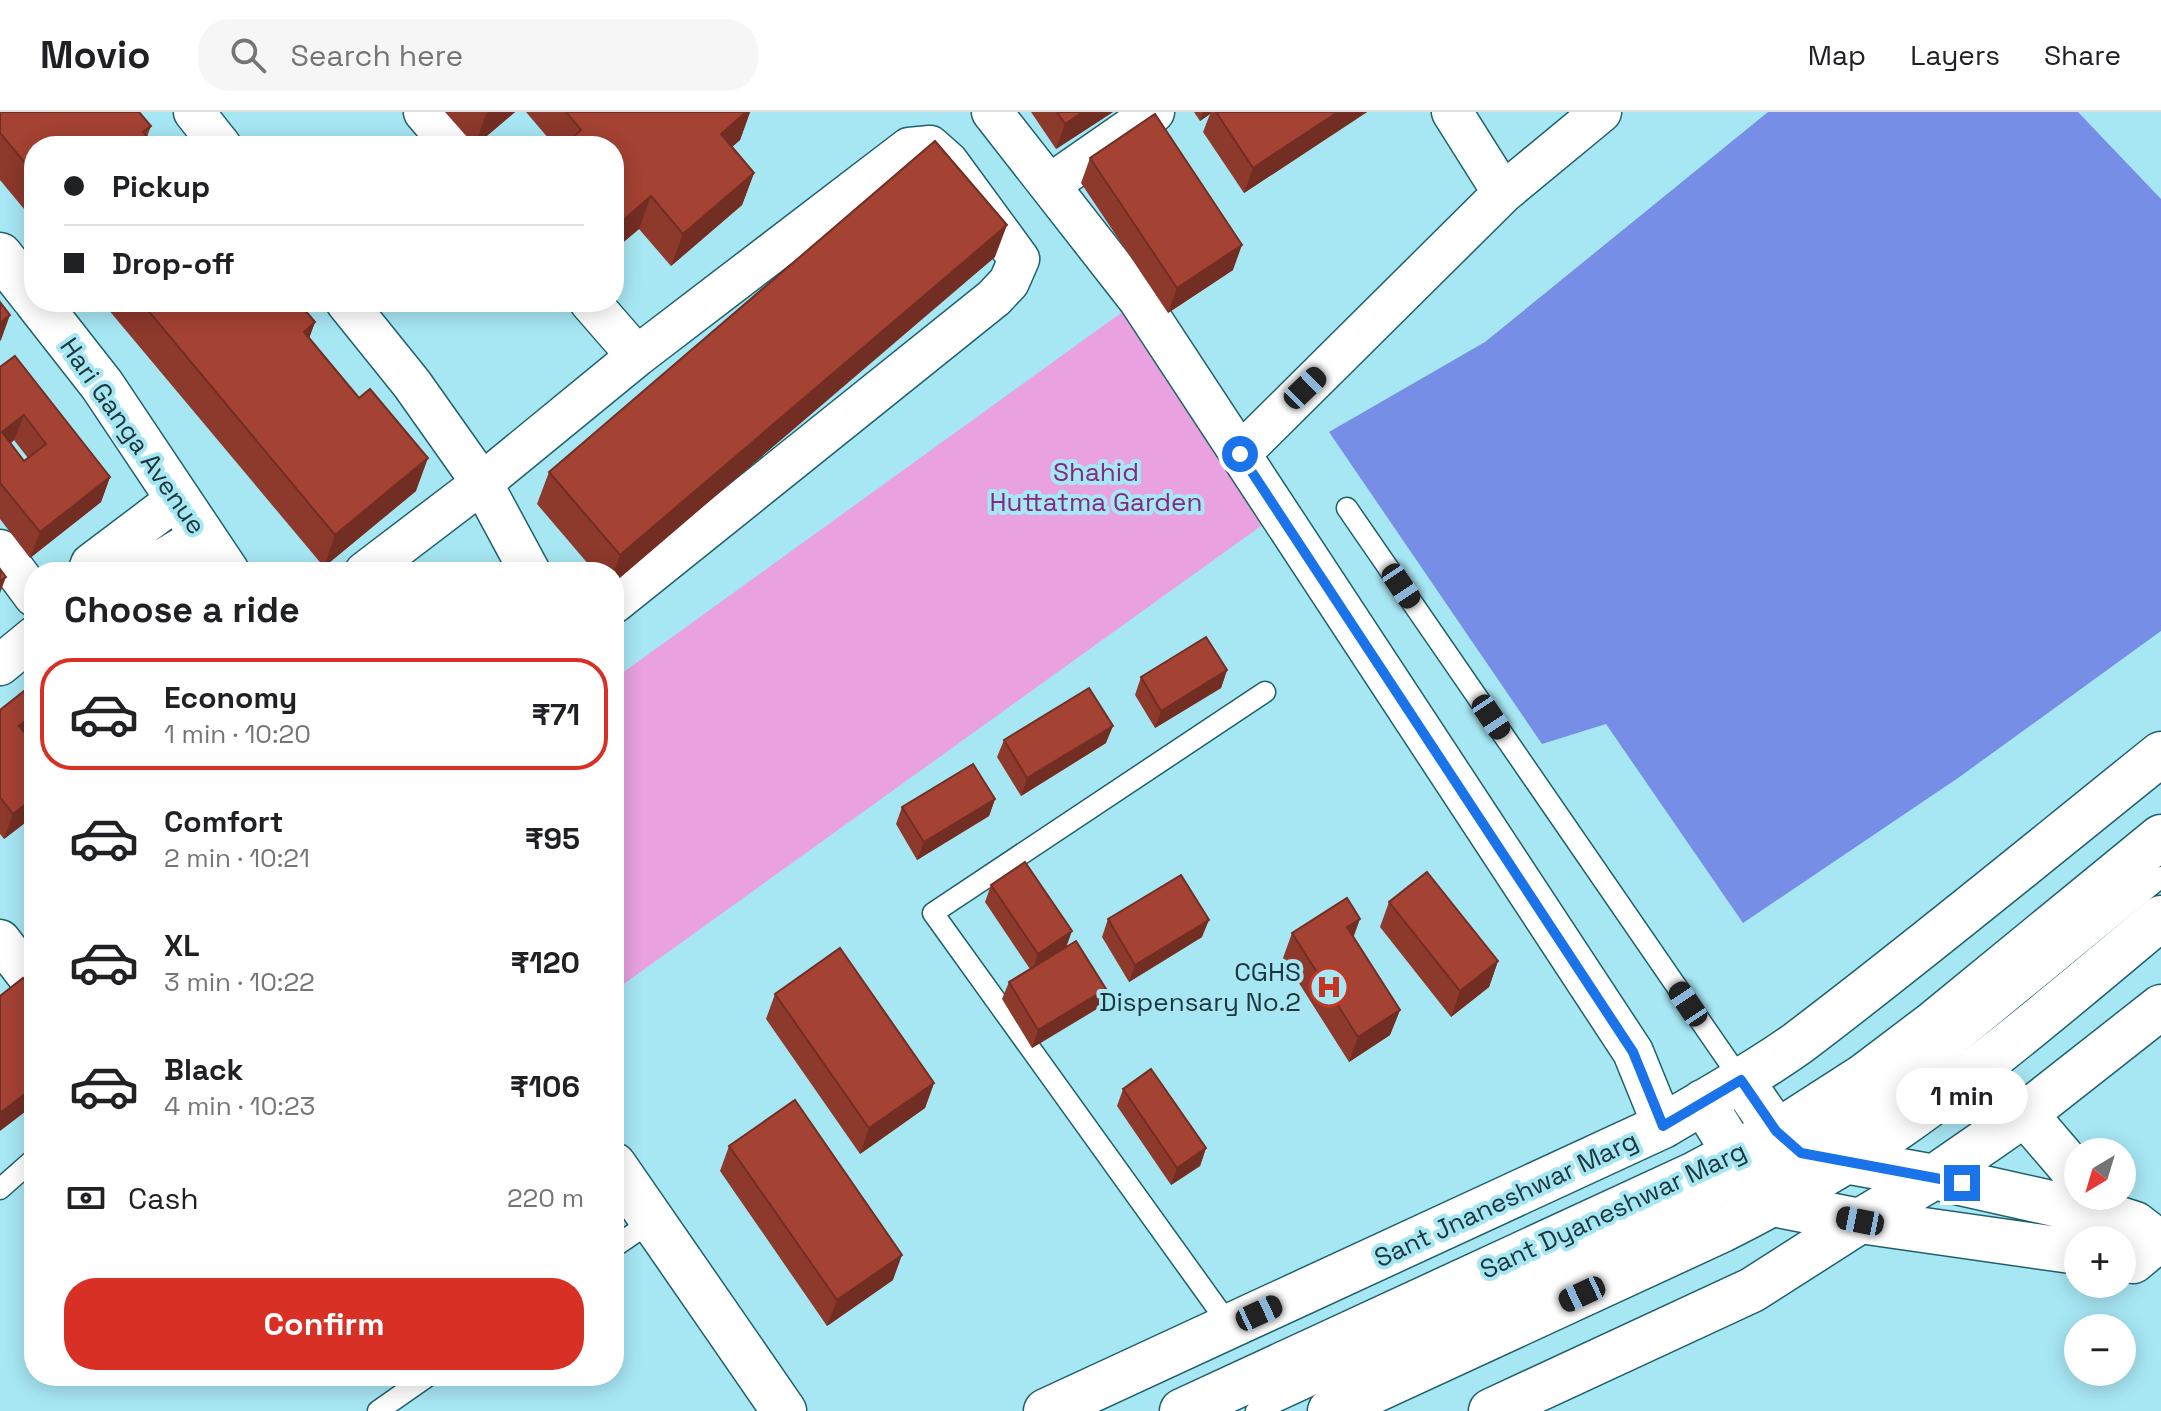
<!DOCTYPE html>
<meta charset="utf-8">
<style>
:root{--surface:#fff;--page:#f6f6f6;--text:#202124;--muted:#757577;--line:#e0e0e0;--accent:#d93025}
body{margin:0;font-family:"Space Grotesk",sans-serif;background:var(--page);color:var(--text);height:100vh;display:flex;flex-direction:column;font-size:30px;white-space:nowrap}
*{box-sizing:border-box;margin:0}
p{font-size:26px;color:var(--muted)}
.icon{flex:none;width:44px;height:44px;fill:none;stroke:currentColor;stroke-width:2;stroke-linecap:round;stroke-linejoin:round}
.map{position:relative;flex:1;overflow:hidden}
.side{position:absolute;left:24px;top:450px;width:600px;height:824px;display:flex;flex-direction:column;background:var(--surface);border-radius:32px;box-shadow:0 4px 20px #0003}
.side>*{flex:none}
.banner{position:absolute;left:24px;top:24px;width:600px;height:176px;border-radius:32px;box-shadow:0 4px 20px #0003;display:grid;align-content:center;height:176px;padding:0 40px;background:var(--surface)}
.needle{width:52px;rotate:218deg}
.fabs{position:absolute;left:2064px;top:1026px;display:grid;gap:16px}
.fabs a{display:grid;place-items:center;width:72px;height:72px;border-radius:50%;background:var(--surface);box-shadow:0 4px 20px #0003;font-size:40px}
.end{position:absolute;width:36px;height:36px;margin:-18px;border:10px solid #1a73e8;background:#fff;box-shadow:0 0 0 4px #fff}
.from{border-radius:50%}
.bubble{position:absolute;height:56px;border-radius:28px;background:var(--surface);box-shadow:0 4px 20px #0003;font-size:26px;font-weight:800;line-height:56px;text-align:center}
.car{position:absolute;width:24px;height:48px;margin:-24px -12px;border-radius:10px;box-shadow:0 0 6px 2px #0007;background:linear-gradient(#222 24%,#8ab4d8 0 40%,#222 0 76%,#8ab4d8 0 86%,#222 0)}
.banner b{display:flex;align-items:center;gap:28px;height:76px;font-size:30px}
.banner b+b{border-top:2px solid var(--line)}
.banner i{width:20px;height:20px;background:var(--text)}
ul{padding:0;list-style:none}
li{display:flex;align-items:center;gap:24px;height:112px;margin:0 16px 12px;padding:0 24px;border:4px solid transparent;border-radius:32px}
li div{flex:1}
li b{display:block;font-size:30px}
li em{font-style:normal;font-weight:800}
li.active{border-color:var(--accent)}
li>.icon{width:72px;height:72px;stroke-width:1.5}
h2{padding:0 40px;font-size:36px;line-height:96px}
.pay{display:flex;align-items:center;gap:20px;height:88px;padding:0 40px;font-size:30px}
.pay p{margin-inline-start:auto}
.action{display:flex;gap:16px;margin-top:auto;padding:16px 40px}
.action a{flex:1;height:92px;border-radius:32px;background:var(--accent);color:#fff;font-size:32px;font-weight:800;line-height:92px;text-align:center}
header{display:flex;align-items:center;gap:48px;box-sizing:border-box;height:112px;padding:0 40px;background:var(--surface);border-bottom:2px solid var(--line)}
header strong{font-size:38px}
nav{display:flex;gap:44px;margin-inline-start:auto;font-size:28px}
.search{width:560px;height:72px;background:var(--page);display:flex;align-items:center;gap:20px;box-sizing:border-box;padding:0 28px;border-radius:32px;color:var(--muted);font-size:30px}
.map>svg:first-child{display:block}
</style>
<header>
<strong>Movio</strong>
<div class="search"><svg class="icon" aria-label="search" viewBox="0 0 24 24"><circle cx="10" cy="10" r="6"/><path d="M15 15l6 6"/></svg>Search here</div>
<nav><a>Map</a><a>Layers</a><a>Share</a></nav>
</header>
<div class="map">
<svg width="2161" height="1299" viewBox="0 0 2161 1299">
<rect width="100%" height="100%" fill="#a7e7f4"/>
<path fill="#e9a1e0" d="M 1139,188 L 1279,401 L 614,879 L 614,567 Z"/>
<path fill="#778ee6" d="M 1768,0 L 2078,0 L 2161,87 L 2161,519 L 1958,666 L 1743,811 L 1606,612 L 1542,632 L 1329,320 L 1485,230 Z"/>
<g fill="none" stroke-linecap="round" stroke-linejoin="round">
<defs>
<path id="service" d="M 1347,396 L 1741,968
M 0,1077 L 34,1047
M 614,1135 L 652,1109
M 1230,1214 L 933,801 L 1265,580
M 378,1299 L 428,1264
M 1256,1299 L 1708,1090 L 1807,1038 L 1882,989 L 1954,935 L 2161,765"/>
<path id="minor" d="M 194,0 L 221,34
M 424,0 L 453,34
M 992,0 L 1139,188 L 1633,940 L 1663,1014
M 1452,0 L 1503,81
M 1049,73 L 1154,0
M 346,190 L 412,272 L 482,371 L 637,244 L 909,36 L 930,34 L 948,50 L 1019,147 L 1009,170 L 994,186 L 614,491
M 590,190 L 637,244
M 1240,342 L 1503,81 L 1601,0
M 0,438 L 34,484
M 88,460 L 91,452 L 177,387
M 142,460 L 202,424
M 365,460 L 482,371 L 530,460
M 0,553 L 34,525
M 0,828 L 34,872"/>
<path id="tertiary" d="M 0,143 L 34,186
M 37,190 L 102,273 L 227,460
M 1741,968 L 1776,1019 L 1801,1041 L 1934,1065 L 2113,1105 L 2135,1112 L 2157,1129 L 2161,1130
M 1703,990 L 1751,1067 L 1773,1092 L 1860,1109 L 2078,1140
M 2025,1002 L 2078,1064
M 614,1053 L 784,1299
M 2122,1147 L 2133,1149 L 2157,1129
M 1046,1299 L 1663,1014 C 1708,987 1755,962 1798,931 C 1921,838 2040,739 2161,642
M 1491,1299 L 1752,1178 L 1860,1109 L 1934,1065 L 2025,1002 L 2161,895"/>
<path id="primary" d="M 1182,1299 L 1695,1062 L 1791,1011 L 1864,964 L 1934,911 L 2161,725
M 1330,1299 L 1722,1118 C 1783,1087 1844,1053 1900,1014 C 1991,950 2076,877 2161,806"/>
</defs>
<use href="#service" stroke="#1e606b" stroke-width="23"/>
<use href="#minor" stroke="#1e606b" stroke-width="43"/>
<use href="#tertiary" stroke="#1e606b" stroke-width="47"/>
<use href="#primary" stroke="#1e606b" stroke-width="47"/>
<use href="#service" stroke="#fff" stroke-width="20"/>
<use href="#minor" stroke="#fff" stroke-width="40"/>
<use href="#tertiary" stroke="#fff" stroke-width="44"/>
<use href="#primary" stroke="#fff" stroke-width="44"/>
</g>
<path fill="#8d392c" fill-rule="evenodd" d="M 0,0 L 151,14 L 147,25 L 34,34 L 34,109 L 0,68 Z
M 445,0 L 515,0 L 475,34 Z
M 526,0 L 750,0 L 740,28 L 732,35 L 754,61 L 742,93 L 671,154 L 639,117 L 614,138 L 614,34 L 555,34 Z
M 1031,0 L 1113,0 L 1056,37 Z
M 1194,0 L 1367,0 L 1244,81 L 1203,20 L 1210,2 L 1200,9 Z
M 1090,46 L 1233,158 L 1168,201 L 1081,71 Z
M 995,145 L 614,460 L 595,460 L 537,392 L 549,360 Z
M 102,190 L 298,190 L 315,210 L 309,226 L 416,379 L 324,455 Z
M 0,255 L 110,365 L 101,390 L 30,446 L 0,407 ZM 14,328 L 28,346 L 24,349 L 11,331 Z
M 1227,558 L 1221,576 L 1155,616 L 1135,583 L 1141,565 Z
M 34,571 L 34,627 L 31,623 L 28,625 L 34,633 L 34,704 L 4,727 L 0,722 L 0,598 Z
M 1004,628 L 1106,631 L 1021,684 L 997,645 Z
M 995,687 L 989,704 L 917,748 L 896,712 L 902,695 Z
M 991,773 L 1066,835 L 1100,895 L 1032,936 L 1002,887 L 1009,870 L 1030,857 L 985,790 Z
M 1389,790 L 1498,849 L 1489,875 L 1451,905 L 1380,815 Z
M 1108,807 L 1202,825 L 1129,870 L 1102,825 Z
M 1292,821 L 1353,826 L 1400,898 L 1390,923 L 1349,950 L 1283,846 Z
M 775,882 L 934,971 L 925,996 L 860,1042 L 766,907 Z
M 1123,977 L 1206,1036 L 1200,1054 L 1171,1073 L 1117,994 Z
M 729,1034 L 893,1168 L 827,1214 L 720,1059 Z"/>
<path fill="#732e24" d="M 488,0 L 515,0 L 475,34 L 486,2 Z
M 746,0 L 750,0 L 740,28 L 709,55 L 721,22 Z
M 1083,0 L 1113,0 L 1056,37 L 1065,12 Z
M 1203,0 L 1211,0 L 1210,2 L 1200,9 Z
M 1338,0 L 1367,0 L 1244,81 L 1253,56 Z
M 754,61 L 742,93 L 671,154 L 683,122 Z
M 651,84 L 639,117 L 614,138 L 614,116 Z
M 1007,113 L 995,145 L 614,471 L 614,460 L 620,443 Z
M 1242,133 L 1233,158 L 1168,201 L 1177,176 Z
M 10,203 L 1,228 L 0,229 L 0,211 Z
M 315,210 L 303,243 L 304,220 Z
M 24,303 L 14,328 L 0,340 L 2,320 Z
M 428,346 L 416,379 L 324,455 L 335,423 Z
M 110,365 L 101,390 L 30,446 L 40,420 Z
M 6,465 L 0,481 L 0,469 Z
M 1227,558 L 1221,576 L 1155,616 L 1161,599 Z
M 34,602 L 34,614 L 31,623 L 10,639 L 19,614 Z
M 1113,614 L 1106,631 L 1021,684 L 1027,666 Z
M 34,686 L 34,704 L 4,727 L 13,702 Z
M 995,687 L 989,704 L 917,748 L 924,730 Z
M 1360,807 L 1351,832 L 1347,815 Z
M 1209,808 L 1202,825 L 1129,870 L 1135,853 Z
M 1072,819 L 1066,836 L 1032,859 L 1038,842 Z
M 1498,849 L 1489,875 L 1451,905 L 1460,879 Z
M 1106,877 L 1100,895 L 1032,936 L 1038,918 Z
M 1400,898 L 1390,923 L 1349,950 L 1358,925 Z
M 934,971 L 925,996 L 860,1042 L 869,1016 Z
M 34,975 L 34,993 L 0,1019 L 0,1001 Z
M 1206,1036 L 1200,1054 L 1171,1073 L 1177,1056 Z
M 902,1143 L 893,1168 L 827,1214 L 837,1188 Z"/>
<path fill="#a44233" stroke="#732e24" stroke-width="2" fill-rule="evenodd" d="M 0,0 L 139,0 L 151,14 L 143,20 L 155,34 L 34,34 L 34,62 L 0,21 Z
M 566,0 L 746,0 L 721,22 L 754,61 L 683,122 L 651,84 L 614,116 L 614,34 L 563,34 L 581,18 Z
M 1057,0 L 1083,0 L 1065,12 Z
M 1216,0 L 1338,0 L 1253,56 Z
M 1155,2 L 1242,133 L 1177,176 L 1090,46 Z
M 935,29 L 1007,113 L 620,443 L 549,360 Z
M 0,190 L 10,203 L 0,211 Z
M 141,190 L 298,190 L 315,210 L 304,220 L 359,286 L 370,277 L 428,346 L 335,423 Z
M 15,244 L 110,365 L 40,420 L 0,371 L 0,255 ZM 24,303 L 46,332 L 24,349 L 2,320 Z
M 0,457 L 6,465 L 0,469 Z
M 1206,525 L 1227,558 L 1161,599 L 1141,565 Z
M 34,571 L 34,602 L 19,614 L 34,633 L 34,686 L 13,702 L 0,685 L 0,598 Z
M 1089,576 L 1113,614 L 1027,666 L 1004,628 Z
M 973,652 L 995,687 L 924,730 L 902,695 Z
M 1025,750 L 1072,819 L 1038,842 L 991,773 Z
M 1427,760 L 1498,849 L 1460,879 L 1389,790 Z
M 1181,763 L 1209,808 L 1135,853 L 1108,807 Z
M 1347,786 L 1360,807 L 1347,815 L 1400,898 L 1358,925 L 1292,821 Z
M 1076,829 L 1106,877 L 1038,918 L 1009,870 Z
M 840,836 L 934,971 L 869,1016 L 775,882 Z
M 23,866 L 34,879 L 34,975 L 0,1001 L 0,884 Z
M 1151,957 L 1206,1036 L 1177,1056 L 1123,977 Z
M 795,988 L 902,1143 L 837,1188 L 729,1034 Z"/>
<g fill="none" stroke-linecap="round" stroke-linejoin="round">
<path stroke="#1a73e8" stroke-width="10" d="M 1240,342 L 1633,940 L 1663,1014 L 1741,968 L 1776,1019 L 1801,1041 L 1962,1071"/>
</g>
<defs>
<symbol id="hospital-ring" viewBox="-11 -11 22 22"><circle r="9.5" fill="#a7e7f4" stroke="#c23623" stroke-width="1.5"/><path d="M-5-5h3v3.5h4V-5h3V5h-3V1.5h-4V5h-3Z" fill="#c23623"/></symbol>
</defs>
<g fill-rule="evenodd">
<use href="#hospital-ring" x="1307" y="853" width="44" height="44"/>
</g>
<g text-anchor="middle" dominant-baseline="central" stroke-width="8" stroke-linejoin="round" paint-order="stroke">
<g font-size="26" fill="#1c363b" stroke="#a7e7f4">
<text transform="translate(133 324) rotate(55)">Hari Ganga Avenue</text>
<text transform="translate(1506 1087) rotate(-25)">Sant Jnaneshwar Marg</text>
<text transform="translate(1613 1098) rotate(-25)">Sant Dyaneshwar Marg</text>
</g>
<g font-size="26" fill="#86287f" stroke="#a7e7f4">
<text x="1096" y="360">Shahid<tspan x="1096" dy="30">Huttatma Garden</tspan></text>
</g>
<g font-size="26" fill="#1c363b" stroke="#a7e7f4" text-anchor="end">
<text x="1301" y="860">CGHS<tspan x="1301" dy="30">Dispensary No.2</tspan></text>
</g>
</g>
</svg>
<div class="fabs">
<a><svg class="needle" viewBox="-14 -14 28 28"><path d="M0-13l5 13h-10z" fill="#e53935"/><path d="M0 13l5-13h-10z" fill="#757577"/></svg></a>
<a>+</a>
<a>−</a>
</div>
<i class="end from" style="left:1240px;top:342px"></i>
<i class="end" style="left:1962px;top:1071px"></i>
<div class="bubble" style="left:1896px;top:956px;width:132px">1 min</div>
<i class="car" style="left:1305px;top:276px;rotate:46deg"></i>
<i class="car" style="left:1401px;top:474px;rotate:146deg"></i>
<i class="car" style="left:1491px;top:605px;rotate:146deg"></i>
<i class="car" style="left:1688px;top:892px;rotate:326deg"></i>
<i class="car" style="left:1860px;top:1109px;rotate:281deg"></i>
<i class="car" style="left:1582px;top:1182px;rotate:245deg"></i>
<i class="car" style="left:1259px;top:1201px;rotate:65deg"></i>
<div class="banner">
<b><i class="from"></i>Pickup</b>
<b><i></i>Drop-off</b>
</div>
<section class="side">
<h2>Choose a ride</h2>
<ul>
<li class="active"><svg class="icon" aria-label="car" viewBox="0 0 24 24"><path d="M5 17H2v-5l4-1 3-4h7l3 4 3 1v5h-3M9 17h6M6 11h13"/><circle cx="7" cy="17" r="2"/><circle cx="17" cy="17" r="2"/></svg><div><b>Economy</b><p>1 min · 10:20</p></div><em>₹71</em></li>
<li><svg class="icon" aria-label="car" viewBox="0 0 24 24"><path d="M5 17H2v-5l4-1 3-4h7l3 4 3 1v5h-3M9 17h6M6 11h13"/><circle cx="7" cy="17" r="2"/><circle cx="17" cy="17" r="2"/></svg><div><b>Comfort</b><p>2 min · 10:21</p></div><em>₹95</em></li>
<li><svg class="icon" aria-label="car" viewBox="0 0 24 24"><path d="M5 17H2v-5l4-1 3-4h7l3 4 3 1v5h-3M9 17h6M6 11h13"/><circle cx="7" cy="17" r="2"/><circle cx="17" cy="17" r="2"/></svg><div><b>XL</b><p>3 min · 10:22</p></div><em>₹120</em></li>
<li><svg class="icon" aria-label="car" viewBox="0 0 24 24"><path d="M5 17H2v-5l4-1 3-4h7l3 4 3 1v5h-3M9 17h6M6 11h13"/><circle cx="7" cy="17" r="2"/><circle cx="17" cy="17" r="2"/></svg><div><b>Black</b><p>4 min · 10:23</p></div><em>₹106</em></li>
</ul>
<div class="pay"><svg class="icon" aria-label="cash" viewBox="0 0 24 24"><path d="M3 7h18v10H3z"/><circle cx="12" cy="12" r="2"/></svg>Cash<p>220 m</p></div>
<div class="action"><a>Confirm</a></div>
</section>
</div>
